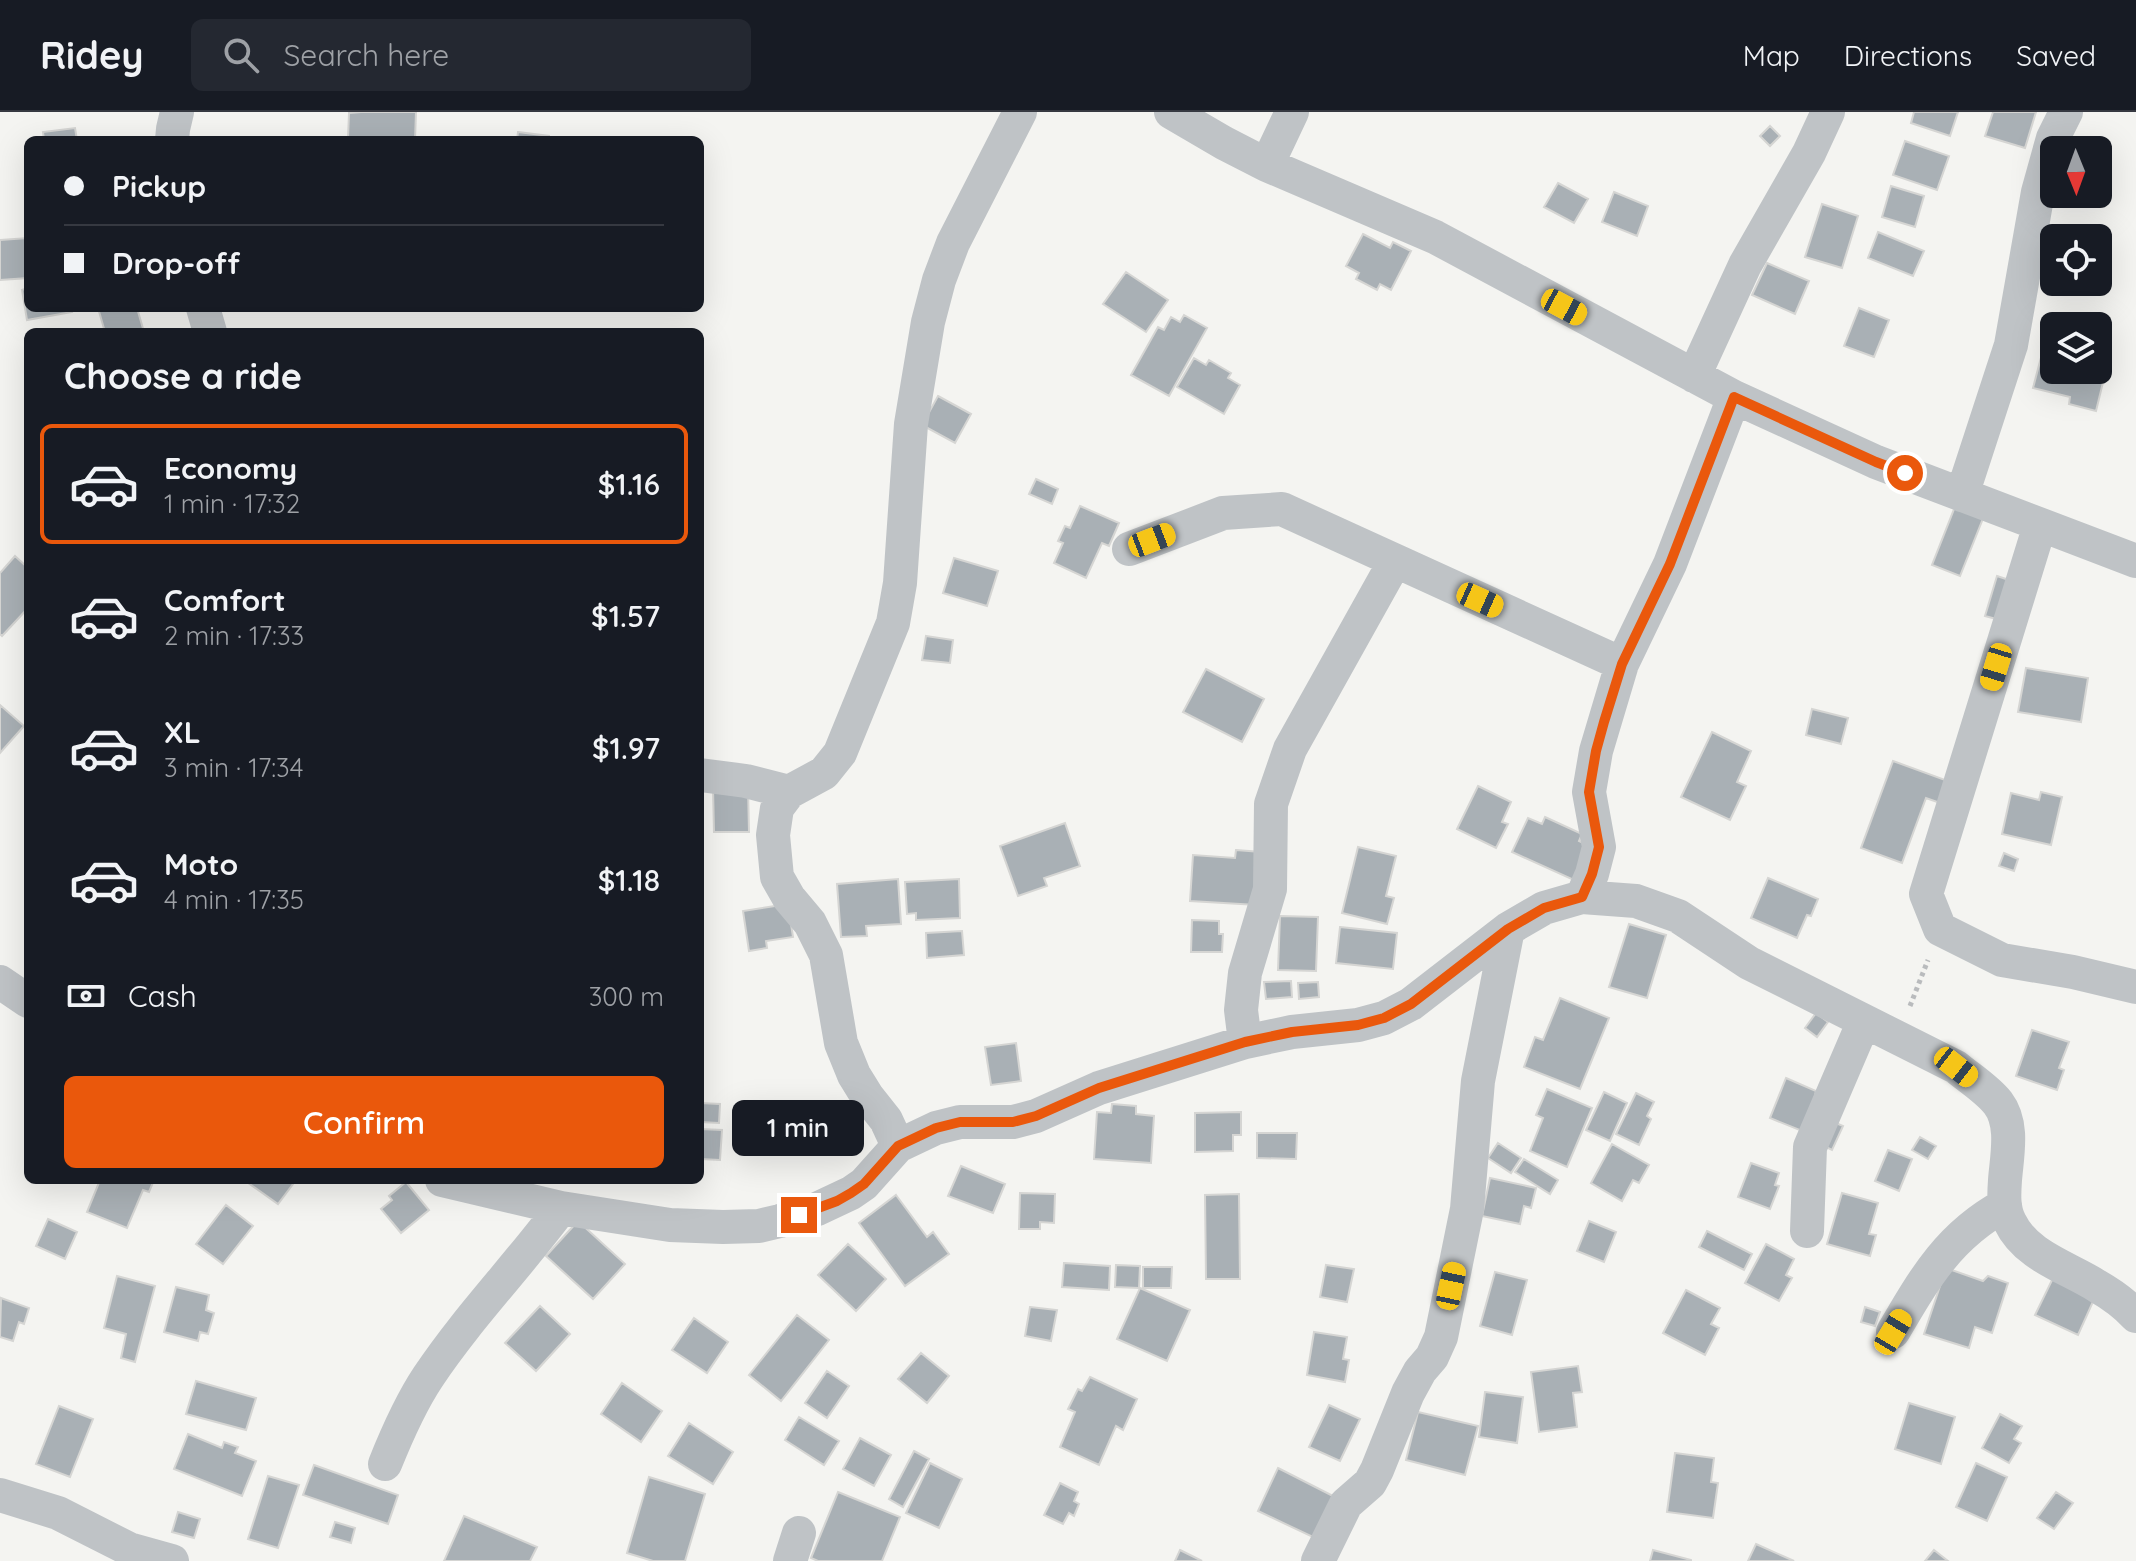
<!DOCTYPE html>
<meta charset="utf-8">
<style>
:root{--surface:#171b24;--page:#242831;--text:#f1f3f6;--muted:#9ea1a6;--line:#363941;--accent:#ea580c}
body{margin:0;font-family:Quicksand,sans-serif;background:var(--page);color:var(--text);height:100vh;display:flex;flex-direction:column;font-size:30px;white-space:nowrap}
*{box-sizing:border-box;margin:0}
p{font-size:26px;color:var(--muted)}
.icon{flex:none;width:44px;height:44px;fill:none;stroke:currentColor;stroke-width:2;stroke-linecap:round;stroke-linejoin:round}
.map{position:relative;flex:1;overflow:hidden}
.side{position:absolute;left:24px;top:216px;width:680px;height:856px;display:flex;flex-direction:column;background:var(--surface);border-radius:12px;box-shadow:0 8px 32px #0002}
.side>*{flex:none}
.top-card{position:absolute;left:24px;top:24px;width:680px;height:176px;border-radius:12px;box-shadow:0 8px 32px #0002;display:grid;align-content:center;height:176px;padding:0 40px;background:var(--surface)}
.needle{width:52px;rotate:179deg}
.tools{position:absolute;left:2040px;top:24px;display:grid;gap:16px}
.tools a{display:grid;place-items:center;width:72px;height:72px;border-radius:12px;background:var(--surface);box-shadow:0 8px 32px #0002;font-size:40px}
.end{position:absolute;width:36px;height:36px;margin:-18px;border:10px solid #ea580c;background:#fff;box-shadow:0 0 0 4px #fff}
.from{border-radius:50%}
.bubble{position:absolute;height:56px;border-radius:12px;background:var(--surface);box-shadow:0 8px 32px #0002;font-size:26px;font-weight:600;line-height:56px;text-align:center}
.car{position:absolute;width:24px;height:48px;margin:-24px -12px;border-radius:10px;box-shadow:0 0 6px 2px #0007;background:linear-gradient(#f5c518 24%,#345 0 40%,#f5c518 0 76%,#345 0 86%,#f5c518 0)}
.top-card b{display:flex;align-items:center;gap:28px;height:76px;font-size:30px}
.top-card b+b{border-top:2px solid var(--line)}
.top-card i{width:20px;height:20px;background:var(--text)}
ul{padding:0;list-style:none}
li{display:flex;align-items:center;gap:24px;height:120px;margin:0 16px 12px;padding:0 24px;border:4px solid transparent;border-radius:12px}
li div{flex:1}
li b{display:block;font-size:30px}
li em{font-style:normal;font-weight:600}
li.selected{border-color:var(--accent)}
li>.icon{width:72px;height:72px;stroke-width:1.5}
h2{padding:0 40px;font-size:36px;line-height:96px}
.pay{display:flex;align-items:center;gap:20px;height:88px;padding:0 40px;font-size:30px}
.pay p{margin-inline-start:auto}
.primary-button{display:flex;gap:16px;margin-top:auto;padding:16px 40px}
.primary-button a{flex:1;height:92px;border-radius:12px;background:var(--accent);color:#fff;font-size:32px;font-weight:600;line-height:92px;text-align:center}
header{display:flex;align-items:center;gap:48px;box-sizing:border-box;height:112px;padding:0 40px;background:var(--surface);border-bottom:2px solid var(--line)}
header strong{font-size:38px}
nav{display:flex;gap:44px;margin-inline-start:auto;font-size:28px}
.search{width:560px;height:72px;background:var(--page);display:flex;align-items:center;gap:20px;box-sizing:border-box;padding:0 28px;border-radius:12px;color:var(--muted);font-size:30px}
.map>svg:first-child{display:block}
</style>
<header>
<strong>Ridey</strong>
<div class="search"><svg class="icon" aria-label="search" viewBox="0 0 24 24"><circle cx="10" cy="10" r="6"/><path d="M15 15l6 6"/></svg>Search here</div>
<nav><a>Map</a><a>Directions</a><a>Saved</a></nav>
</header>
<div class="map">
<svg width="2136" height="1449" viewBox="0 0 2136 1449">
<rect width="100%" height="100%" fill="#f4f4f1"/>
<path fill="#a9b0b5" stroke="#d5d5d3" stroke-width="2" d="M 361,0 L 416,0 L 415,28 L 348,27 L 349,1 Z
M 1914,0 L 1958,0 L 1950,24 L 1911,11 Z
M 1993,0 L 2036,0 L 2025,36 L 1985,24 Z
M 1770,14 L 1780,24 L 1770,34 L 1760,24 Z
M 75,16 L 77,28 L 44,28 L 43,20 Z
M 518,20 L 549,24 L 549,28 L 517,28 Z
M 1905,29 L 1949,44 L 1937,78 L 1893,63 Z
M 1558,71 L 1588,87 L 1574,111 L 1544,95 Z
M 1891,74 L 1924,84 L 1915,115 L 1882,105 Z
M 1614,80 L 1648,94 L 1637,124 L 1602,110 Z
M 1822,92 L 1858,104 L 1842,156 L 1805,145 Z
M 1878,120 L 1924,139 L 1913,164 L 1868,146 Z
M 1363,122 L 1390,136 L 1393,130 L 1411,139 L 1391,178 L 1380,172 L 1377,178 L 1356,167 L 1359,161 L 1346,154 Z
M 28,126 L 28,166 L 0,168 L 0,128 Z
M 1767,151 L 1809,169 L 1795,202 L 1752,183 Z
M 1126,160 L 1168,188 L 1146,220 L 1103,192 Z
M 28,176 L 28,196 L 71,196 L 72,200 L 27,208 L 22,178 Z
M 98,196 L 137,196 L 144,220 L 105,220 Z
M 1859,196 L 1889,208 L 1874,245 L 1844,234 Z
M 1184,203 L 1207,216 L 1169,284 L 1131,263 L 1158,215 L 1164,218 L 1171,205 L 1180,210 Z
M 2043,238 L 2054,241 L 2054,258 L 2098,258 L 2098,251 L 2107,254 L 2096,299 L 2069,292 L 2070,285 L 2033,276 Z
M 1194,246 L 1206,253 L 1209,248 L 1231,261 L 1228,266 L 1240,273 L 1224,302 L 1177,275 Z
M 938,284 L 971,302 L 955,331 L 922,313 Z
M 1036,367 L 1058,377 L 1052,392 L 1029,382 Z
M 1958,387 L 1986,399 L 1960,464 L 1932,453 Z
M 1080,394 L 1119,411 L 1109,434 L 1102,431 L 1086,466 L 1054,451 L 1063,431 L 1058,429 L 1065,414 L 1070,416 Z
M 15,444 L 28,456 L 28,496 L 2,524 L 0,522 L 0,461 Z
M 954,446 L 998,459 L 987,494 L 943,481 Z
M 1997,464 L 2012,469 L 2000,508 L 1985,504 Z
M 926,524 L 953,528 L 950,551 L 922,548 Z
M 2026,556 L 2088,566 L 2081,610 L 2018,600 Z
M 1206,557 L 1264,587 L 1242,630 L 1183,600 Z
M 0,593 L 24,614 L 0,641 Z
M 1812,597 L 1848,606 L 1841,632 L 1806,623 Z
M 1712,620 L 1751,639 L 1737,670 L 1746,674 L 1730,708 L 1681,685 Z
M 1893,649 L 1948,669 L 1940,691 L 1926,686 L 1902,751 L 1861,736 Z
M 1478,674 L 1511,690 L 1502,710 L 1508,712 L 1496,736 L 1457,717 Z
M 748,675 L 749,720 L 714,720 L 713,676 Z
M 2041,680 L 2062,685 L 2051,733 L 2002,722 L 2011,681 L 2039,688 Z
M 1545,705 L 1582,722 L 1579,729 L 1592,735 L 1576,769 L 1512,740 L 1528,706 L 1542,712 Z
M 1065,711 L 1080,754 L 1044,766 L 1047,774 L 1018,784 L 1000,734 Z
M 1358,735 L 1396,744 L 1386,784 L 1394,786 L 1387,812 L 1342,801 Z
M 1236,738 L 1261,740 L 1257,793 L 1190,789 L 1193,743 L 1235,746 Z
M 2004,741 L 2018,747 L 2014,759 L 1999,754 Z
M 1768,766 L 1818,787 L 1811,804 L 1807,803 L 1797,826 L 1751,806 Z
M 898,767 L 901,812 L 866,814 L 867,824 L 841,825 L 837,772 Z
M 959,767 L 960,806 L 916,808 L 916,801 L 907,802 L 905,770 Z
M 788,792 L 793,825 L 766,829 L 767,836 L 749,839 L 743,799 Z
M 1280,804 L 1318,805 L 1316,859 L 1278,858 Z
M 1192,808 L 1219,809 L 1219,822 L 1223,822 L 1222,840 L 1191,840 Z
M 1629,812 L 1666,823 L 1647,886 L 1609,875 Z
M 1340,815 L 1397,821 L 1393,857 L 1336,851 Z
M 962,819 L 964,843 L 927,846 L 926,821 Z
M 1291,869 L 1292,885 L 1266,887 L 1264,870 Z
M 1318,870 L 1319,885 L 1299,887 L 1298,871 Z
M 1560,886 L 1609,906 L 1580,977 L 1524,955 L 1535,925 L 1543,928 Z
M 1816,901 L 1828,910 L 1817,925 L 1805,916 Z
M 2032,918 L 2069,930 L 2059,956 L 2064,958 L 2057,978 L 2016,964 Z
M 1016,931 L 1021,969 L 991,973 L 985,935 Z
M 1786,966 L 1816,979 L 1807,1021 L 1770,1006 Z
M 1547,977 L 1592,996 L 1567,1055 L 1530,1039 L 1543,1006 L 1536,1003 Z
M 1604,980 L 1627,991 L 1610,1029 L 1586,1018 Z
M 1636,981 L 1654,990 L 1647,1004 L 1651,1007 L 1639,1033 L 1616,1022 Z
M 700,991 L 720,992 L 719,1011 L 700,1010 Z
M 1112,992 L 1136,994 L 1136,1002 L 1154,1004 L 1151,1051 L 1094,1047 L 1097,1000 L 1111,1001 Z
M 1241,1000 L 1241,1023 L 1233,1023 L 1233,1039 L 1195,1040 L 1195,1001 Z
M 1829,1008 L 1843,1014 L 1832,1038 L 1818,1031 Z
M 700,1017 L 722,1018 L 720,1048 L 700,1047 Z
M 1257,1021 L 1297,1021 L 1296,1047 L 1257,1046 Z
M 1920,1025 L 1936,1034 L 1928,1047 L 1912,1038 Z
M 1498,1031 L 1521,1046 L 1511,1061 L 1488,1046 Z
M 1612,1032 L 1649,1053 L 1639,1071 L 1633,1068 L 1622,1089 L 1591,1071 Z
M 1888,1038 L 1912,1047 L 1899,1079 L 1875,1069 Z
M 1524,1047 L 1558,1068 L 1550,1082 L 1515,1060 Z
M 1751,1051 L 1779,1061 L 1775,1073 L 1779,1074 L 1770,1097 L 1738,1085 Z
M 961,1054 L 1005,1072 L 993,1101 L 948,1084 Z
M 1490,1066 L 1536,1076 L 1531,1096 L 1524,1094 L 1520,1112 L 1482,1104 Z
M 100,1068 L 154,1068 L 149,1080 L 143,1078 L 127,1116 L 87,1100 Z
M 244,1068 L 296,1068 L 278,1092 Z
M 406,1070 L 429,1098 L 401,1121 L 381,1097 L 392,1088 L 389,1084 Z
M 1020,1081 L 1055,1082 L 1054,1111 L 1040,1110 L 1040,1117 L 1019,1117 Z
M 1842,1081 L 1878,1091 L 1869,1122 L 1876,1123 L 1870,1144 L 1827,1132 Z
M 1239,1082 L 1240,1167 L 1206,1167 L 1205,1083 Z
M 896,1083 L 927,1125 L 933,1120 L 949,1142 L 905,1174 L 859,1111 Z
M 226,1093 L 253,1114 L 223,1152 L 196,1132 Z
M 48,1107 L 77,1120 L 65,1147 L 36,1134 Z
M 578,1109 L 625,1152 L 593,1187 L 546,1144 Z
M 1589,1109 L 1616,1120 L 1604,1150 L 1577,1139 Z
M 1707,1119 L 1752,1142 L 1744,1158 L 1699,1135 Z
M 848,1132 L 886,1167 L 856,1199 L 818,1163 Z
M 1766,1132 L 1794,1147 L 1786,1163 L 1792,1166 L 1779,1189 L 1745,1171 Z
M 1064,1151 L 1110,1154 L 1109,1178 L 1062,1175 Z
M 1116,1153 L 1140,1154 L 1139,1176 L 1115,1175 Z
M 1326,1153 L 1354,1157 L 1347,1190 L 1320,1185 Z
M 1143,1155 L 1172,1155 L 1171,1176 L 1143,1176 Z
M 1946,1156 L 1983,1169 L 1988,1164 L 2008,1171 L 1992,1221 L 1975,1215 L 1969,1236 L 1924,1222 Z
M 1495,1160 L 1527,1168 L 1512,1223 L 1480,1214 Z
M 117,1164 L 155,1174 L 135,1250 L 121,1246 L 126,1222 L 104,1216 Z
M 2054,1164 L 2096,1183 L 2078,1223 L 2035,1203 Z
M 176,1175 L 209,1183 L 206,1198 L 214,1201 L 208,1222 L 200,1220 L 198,1229 L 164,1220 Z
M 1140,1176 L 1190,1198 L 1167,1249 L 1117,1227 Z
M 1686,1178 L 1720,1196 L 1711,1212 L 1719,1216 L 1705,1243 L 1663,1221 Z
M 1,1186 L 29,1196 L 24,1212 L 19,1210 L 13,1229 L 0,1225 Z
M 540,1194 L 570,1222 L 536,1259 L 505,1231 Z
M 1030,1195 L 1057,1198 L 1051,1229 L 1025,1224 Z
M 1865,1195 L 1880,1200 L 1875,1214 L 1861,1210 Z
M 797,1203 L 829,1228 L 781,1289 L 749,1263 Z
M 694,1206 L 728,1230 L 707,1261 L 672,1238 Z
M 1314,1220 L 1347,1225 L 1343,1247 L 1349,1248 L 1345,1270 L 1307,1263 Z
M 921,1241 L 949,1264 L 927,1291 L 898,1267 Z
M 1578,1254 L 1582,1280 L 1573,1281 L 1577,1315 L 1539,1320 L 1531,1260 Z
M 827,1259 L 849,1274 L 827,1306 L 805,1291 Z
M 1090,1265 L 1137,1287 L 1123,1318 L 1116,1314 L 1099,1353 L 1060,1335 L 1075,1300 L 1068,1297 L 1078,1277 L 1082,1279 Z
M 196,1269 L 256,1286 L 246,1318 L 186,1302 Z
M 622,1271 L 662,1299 L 641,1330 L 601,1302 Z
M 1485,1280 L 1523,1285 L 1517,1331 L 1479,1325 Z
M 1909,1291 L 1955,1305 L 1941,1352 L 1895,1337 Z
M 1329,1293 L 1360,1307 L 1340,1349 L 1309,1335 Z
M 59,1294 L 93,1307 L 70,1365 L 36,1352 Z
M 1418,1300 L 1478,1314 L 1465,1363 L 1406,1348 Z
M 2000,1302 L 2022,1314 L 2014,1327 L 2021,1331 L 2009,1351 L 1982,1336 Z
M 799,1305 L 839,1329 L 824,1353 L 785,1328 Z
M 689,1311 L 733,1340 L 713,1372 L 668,1344 Z
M 188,1322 L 222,1336 L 224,1330 L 238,1335 L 235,1341 L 256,1349 L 242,1384 L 174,1357 Z
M 860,1326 L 891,1343 L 874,1374 L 843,1357 Z
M 914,1339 L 929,1347 L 903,1395 L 889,1387 Z
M 1675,1341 L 1714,1346 L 1711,1370 L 1718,1371 L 1713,1406 L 1667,1400 Z
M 930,1351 L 962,1367 L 939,1416 L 906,1401 Z
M 1976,1351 L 2007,1365 L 1987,1409 L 1956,1395 Z
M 314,1353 L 398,1383 L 388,1412 L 303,1383 Z
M 1278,1356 L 1335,1385 L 1315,1426 L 1258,1399 Z
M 268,1364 L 299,1373 L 278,1436 L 248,1427 Z
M 649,1365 L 705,1382 L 685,1449 L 653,1449 L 627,1441 Z
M 1060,1371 L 1078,1380 L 1074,1389 L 1079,1392 L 1074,1404 L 1069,1401 L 1063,1412 L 1044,1403 Z
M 838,1380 L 900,1405 L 882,1449 L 818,1449 L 811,1446 Z
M 2056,1380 L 2073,1391 L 2054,1417 L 2037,1406 Z
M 178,1400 L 200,1407 L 194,1426 L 172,1420 Z
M 464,1404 L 537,1435 L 530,1449 L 444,1449 Z
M 335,1410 L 355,1416 L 351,1431 L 330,1425 Z
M 1756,1432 L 1794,1449 L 1748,1449 Z
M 1180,1438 L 1202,1449 L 1175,1449 Z
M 1653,1438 L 1691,1448 L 1691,1449 L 1650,1449 Z
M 1934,1438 L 1948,1449 L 1925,1449 Z"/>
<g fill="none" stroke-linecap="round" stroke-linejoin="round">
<path stroke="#b9bbbd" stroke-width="5" stroke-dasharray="4 4" stroke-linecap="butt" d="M 1910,894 L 1928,848"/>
<path stroke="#bfc3c6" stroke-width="34" d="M 1171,0 L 1224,31 L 1267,53 L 1435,125 L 1734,285 L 1876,350 L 2136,449
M 172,28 L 173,17 L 177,0
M 1267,53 L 1292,0
M 203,196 L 210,220
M 1694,264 L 1745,153 L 1809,41 L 1828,0
M 1962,383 L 2011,233 L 2038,80 L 2053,26 L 2066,0
M 2040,413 L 1926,782 L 1940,817 L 2002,848 L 2073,860 L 2136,875
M 1129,437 L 1223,401 L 1282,397 L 1622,552
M 700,663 L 746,669 L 789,680
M 1582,785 L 1592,762 L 1599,735 L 1589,680 L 1596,639 L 1622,552 L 1670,452 L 1734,285
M 0,870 L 28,889
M 1245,930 L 1241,898 L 1245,861 L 1270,777 L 1271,692 L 1290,637 L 1395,449
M 898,1034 L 886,1008 L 867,984 L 854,963 L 841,931 L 826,843 L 810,811 L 789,786 L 777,765 L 773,723 L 777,696 L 789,680 L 824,661 L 840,641 L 893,511 L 900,471 L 911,312 L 928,210 L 939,168 L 953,131 L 1020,0
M 442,1068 L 561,1096 L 670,1113 L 723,1115 L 759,1114 L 780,1109 L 817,1097 L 851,1081 L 864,1072 L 898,1034 L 936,1016 L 960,1010 L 1013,1010 L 1036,1004 L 1099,976 L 1245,930 L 1292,920 L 1358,913 L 1384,906 L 1411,892 L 1508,817 L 1544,796 L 1582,785 L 1636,789 L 1678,804 L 1749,851 L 1956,955 C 1969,966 1987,977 1998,991 C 2014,1012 2007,1043 2005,1068 C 2004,1082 2003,1097 2010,1110 C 2026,1144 2067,1155 2097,1174 C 2111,1182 2125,1192 2136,1204
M 1807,1119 L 1810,1035 L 1864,909
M 1893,1220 C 1924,1167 1949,1123 2005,1093
M 385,1352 C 397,1322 410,1292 428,1265 C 468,1205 518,1154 561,1096
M 0,1383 L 58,1401 L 129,1437 L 172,1449
M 790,1449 L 799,1421
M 1318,1449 L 1346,1392 L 1370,1371 L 1377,1358 L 1408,1281 L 1420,1259 L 1432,1245 L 1441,1225 L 1467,1097 L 1478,969 L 1508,817"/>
</g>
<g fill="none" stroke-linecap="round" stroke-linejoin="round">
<path stroke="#ea580c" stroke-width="10" d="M 799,1103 L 837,1089 L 851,1081 L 864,1072 L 898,1034 L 936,1016 L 960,1010 L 1013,1010 L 1036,1004 L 1099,976 L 1245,930 L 1292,920 L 1358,913 L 1384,906 L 1411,892 L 1508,817 L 1544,796 L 1582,785 L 1592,762 L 1599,735 L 1589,680 L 1596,639 L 1604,610 L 1622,552 L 1670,452 L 1734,285 L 1876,350 L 1905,361"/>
</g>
</svg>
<div class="tools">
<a><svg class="needle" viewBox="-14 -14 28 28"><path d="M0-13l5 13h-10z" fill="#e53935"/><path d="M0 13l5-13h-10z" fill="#9ea1a6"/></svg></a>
<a><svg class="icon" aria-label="locate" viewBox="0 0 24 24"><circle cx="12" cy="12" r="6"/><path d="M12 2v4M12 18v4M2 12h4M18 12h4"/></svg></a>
<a><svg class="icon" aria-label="layers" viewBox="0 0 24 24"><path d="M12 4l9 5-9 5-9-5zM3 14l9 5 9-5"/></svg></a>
</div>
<i class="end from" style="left:1905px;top:361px"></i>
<i class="end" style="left:799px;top:1103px"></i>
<div class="bubble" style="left:732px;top:988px;width:132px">1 min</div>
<i class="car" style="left:1564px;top:195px;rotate:118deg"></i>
<i class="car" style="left:1152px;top:428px;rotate:69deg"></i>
<i class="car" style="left:1480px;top:488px;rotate:114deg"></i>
<i class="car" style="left:1996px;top:555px;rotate:197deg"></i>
<i class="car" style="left:1956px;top:955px;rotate:128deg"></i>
<i class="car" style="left:1451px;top:1174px;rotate:12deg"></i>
<i class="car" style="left:1893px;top:1220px;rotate:31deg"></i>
<div class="top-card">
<b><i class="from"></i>Pickup</b>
<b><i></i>Drop-off</b>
</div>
<section class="side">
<h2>Choose a ride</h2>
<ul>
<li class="selected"><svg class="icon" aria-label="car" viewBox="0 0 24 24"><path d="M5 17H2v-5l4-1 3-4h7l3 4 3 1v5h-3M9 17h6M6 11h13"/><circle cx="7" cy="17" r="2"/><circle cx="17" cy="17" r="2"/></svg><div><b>Economy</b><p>1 min · 17:32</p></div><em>$1.16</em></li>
<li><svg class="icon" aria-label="car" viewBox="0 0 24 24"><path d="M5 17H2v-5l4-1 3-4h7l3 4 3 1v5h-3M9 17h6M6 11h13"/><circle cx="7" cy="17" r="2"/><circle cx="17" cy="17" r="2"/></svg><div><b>Comfort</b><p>2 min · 17:33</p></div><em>$1.57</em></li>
<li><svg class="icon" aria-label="car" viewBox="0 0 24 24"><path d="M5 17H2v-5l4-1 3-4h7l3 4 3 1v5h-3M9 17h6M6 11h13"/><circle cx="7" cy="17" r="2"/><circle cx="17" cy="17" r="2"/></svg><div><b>XL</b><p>3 min · 17:34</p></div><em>$1.97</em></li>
<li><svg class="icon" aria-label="car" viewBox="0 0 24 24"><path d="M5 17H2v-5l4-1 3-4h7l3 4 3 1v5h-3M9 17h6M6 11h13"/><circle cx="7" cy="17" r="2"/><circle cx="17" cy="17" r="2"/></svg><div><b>Moto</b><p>4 min · 17:35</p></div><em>$1.18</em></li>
</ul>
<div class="pay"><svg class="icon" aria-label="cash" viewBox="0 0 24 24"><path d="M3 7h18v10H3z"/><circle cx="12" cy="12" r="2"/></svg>Cash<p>300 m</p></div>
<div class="primary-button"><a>Confirm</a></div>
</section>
</div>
